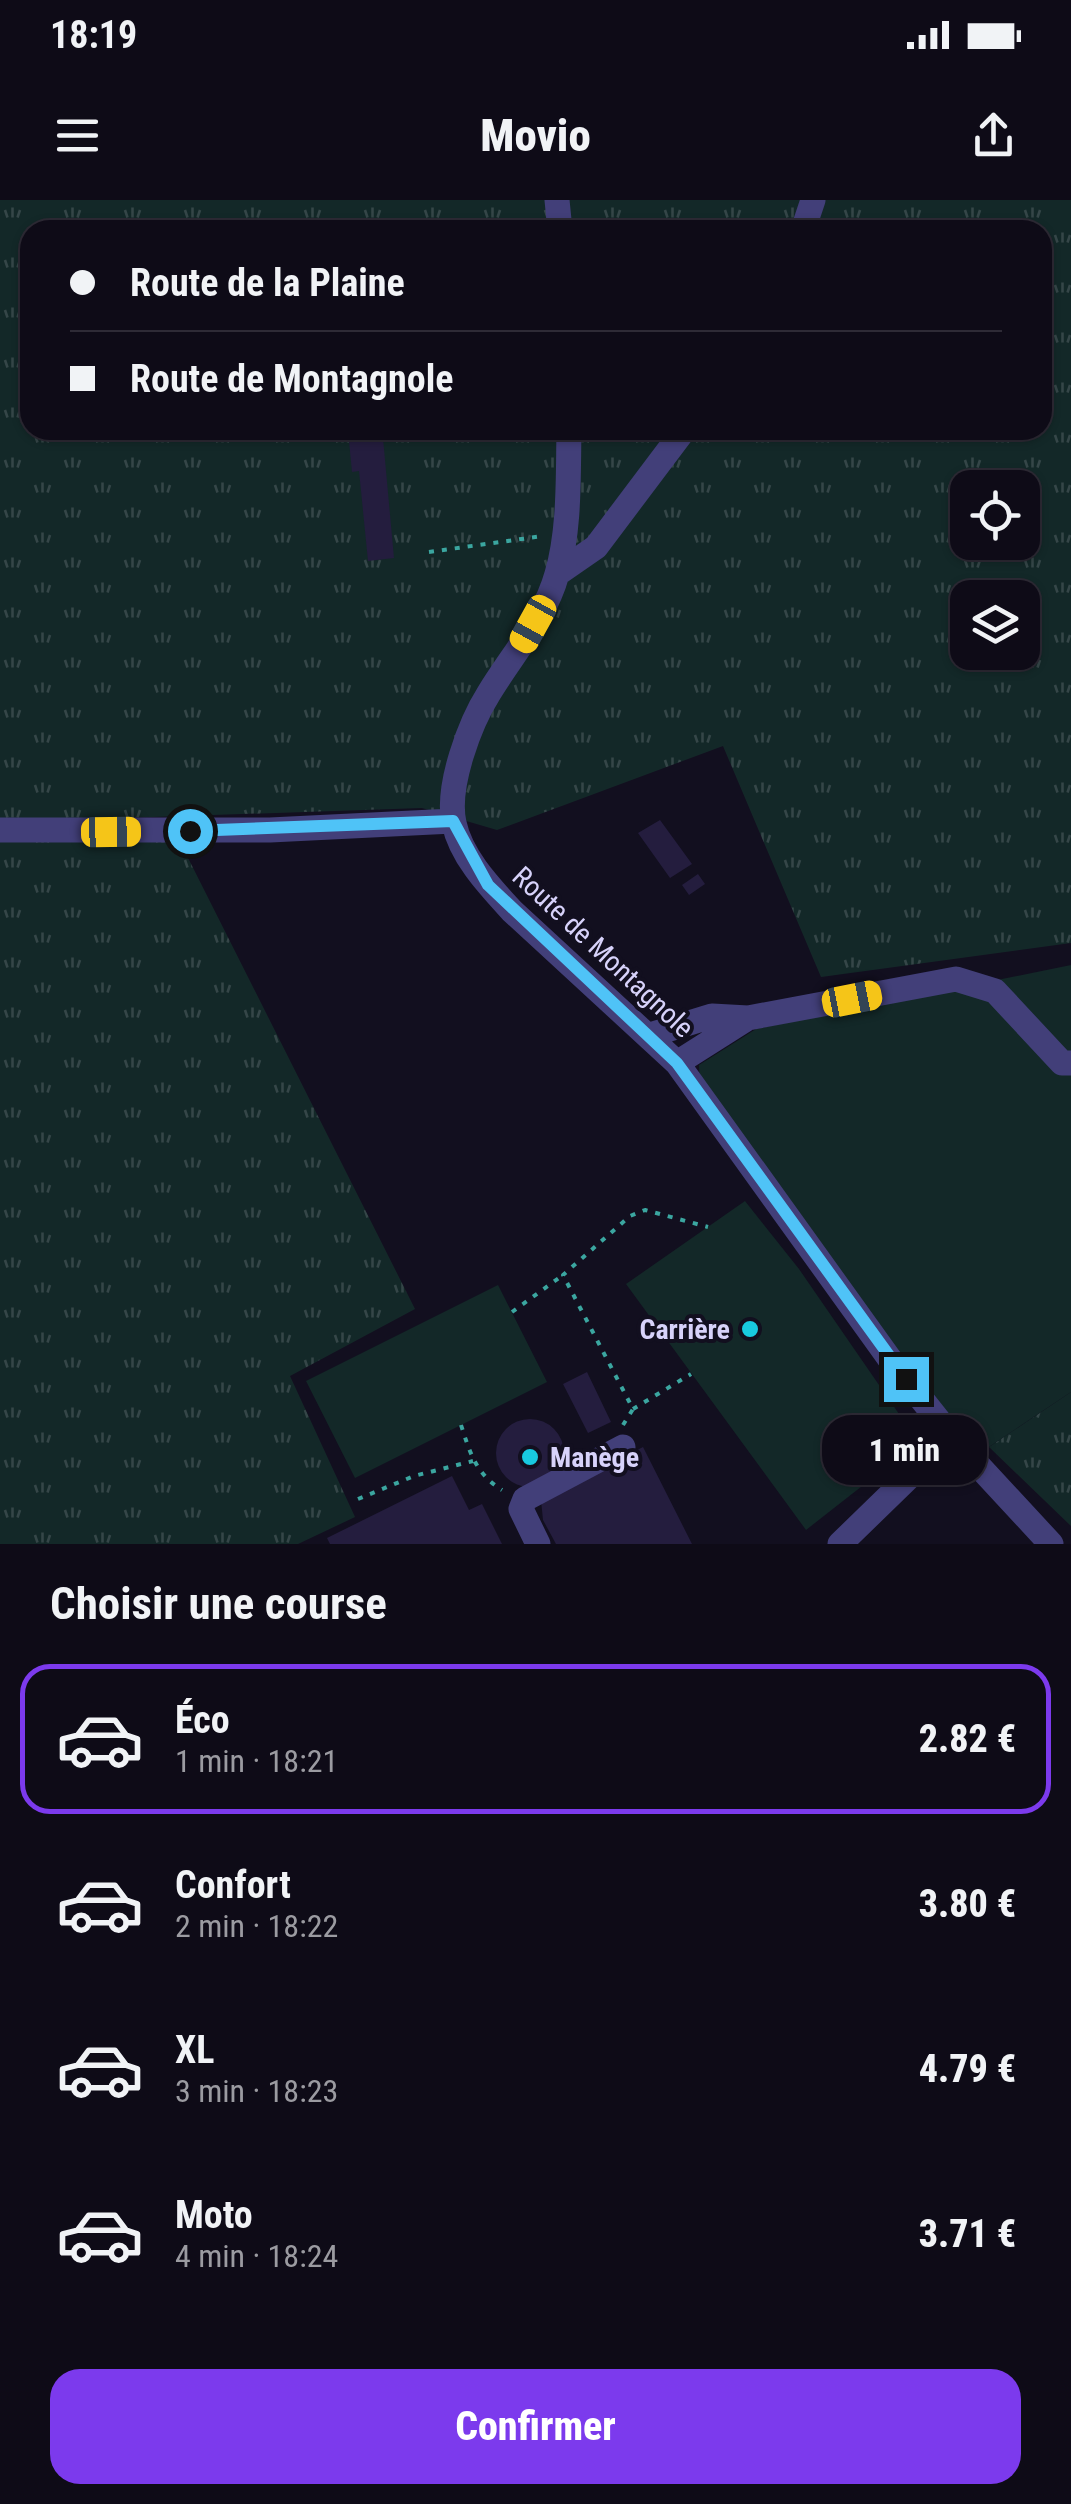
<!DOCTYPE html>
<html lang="fr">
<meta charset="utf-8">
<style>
:root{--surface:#0e0b17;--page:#1c1924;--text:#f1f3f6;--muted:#9b9ba1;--line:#2e2b36;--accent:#7c3aed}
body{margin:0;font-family:"Roboto Condensed",sans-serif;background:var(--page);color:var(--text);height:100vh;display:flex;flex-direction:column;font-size:38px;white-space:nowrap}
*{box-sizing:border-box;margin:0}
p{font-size:32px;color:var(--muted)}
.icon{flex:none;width:55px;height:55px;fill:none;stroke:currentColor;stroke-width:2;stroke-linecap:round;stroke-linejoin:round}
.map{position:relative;height:1344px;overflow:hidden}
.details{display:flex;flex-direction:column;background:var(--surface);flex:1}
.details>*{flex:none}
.guide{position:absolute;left:20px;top:20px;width:1032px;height:220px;border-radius:30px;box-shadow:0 2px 8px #0004,0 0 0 2px var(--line);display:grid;align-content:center;height:220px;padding:0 50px;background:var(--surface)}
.tools{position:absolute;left:950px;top:270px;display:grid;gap:20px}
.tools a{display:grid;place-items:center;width:90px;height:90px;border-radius:20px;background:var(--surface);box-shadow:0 2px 8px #0004,0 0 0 2px var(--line);font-size:50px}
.end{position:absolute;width:45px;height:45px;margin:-22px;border:12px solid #4fc3f7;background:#111;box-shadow:0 0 0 5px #111}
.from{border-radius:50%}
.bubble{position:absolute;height:70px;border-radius:30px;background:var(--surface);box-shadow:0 2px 8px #0004,0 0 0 2px var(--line);font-size:32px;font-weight:800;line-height:70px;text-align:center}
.car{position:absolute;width:30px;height:60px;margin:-30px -15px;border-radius:12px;box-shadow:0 0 8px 2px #0007;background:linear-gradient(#f5c518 24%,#345 0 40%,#f5c518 0 76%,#345 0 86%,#f5c518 0)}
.guide b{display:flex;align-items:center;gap:35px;height:95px;font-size:38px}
.guide b+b{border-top:2px solid var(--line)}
.guide i{width:25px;height:25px;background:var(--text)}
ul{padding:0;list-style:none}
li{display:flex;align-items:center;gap:30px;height:150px;margin:0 20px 15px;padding:0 30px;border:5px solid transparent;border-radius:30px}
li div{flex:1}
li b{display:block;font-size:38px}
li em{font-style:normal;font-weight:800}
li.current{border-color:var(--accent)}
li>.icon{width:90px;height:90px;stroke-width:1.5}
h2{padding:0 50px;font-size:45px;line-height:120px}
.primary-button{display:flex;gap:20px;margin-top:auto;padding:20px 50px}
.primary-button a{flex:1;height:115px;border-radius:30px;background:var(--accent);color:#fff;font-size:40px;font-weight:800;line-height:115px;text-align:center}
.status{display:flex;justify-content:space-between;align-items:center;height:70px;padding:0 50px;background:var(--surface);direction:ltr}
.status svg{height:28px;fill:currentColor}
header{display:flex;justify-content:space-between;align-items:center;height:130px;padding:0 50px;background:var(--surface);font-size:45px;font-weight:800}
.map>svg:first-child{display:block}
</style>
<div class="status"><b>18:19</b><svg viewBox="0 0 49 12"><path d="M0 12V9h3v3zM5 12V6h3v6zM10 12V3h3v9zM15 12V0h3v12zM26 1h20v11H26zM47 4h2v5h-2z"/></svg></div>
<header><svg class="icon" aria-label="menu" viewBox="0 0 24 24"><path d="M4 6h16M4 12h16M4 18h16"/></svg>Movio<svg class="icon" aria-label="share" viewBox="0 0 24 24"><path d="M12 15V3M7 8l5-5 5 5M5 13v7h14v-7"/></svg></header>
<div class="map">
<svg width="1071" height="1344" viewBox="0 0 1071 1344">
<defs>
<pattern id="grass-tufts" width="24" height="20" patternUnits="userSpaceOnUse" patternTransform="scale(2.5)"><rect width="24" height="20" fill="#132828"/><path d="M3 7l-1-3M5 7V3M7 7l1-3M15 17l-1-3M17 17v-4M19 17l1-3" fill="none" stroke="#354648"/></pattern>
</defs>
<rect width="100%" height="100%" fill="#120f1f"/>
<path fill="url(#grass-tufts)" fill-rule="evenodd" d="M 0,0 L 1071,0 L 1071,743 L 821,777 L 723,546 L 497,630 L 422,608 L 35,621 L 0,618 ZM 30,30 L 1042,30 L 1042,230 L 30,230 ZM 968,288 L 1022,288 L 1022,342 L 968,342 ZM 968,398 L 1022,398 L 1022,452 L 968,452 Z
M 0,642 L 180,642 L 415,1109 L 290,1176 L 355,1317 L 298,1344 L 0,1344 Z
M 1071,1192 L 1071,1326 L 989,1247 Z"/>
<path fill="#132828" d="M 1071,765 L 1071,1192 L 977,1255 L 700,892 L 699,865 L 756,829 Z
M 745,1001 L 799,1069 L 908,1227 L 903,1254 L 806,1330 L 626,1084 Z
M 498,1085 L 547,1182 L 355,1278 L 306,1181 Z"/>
<path fill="#241d3e" d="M 383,238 L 394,358 L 368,361 L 359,271 L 352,272 L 349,241 Z
M 660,620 L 692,664 L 670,678 L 638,633 Z
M 698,674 L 705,684 L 689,695 L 682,685 Z
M 587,1172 L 611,1222 L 588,1233 L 563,1184 Z
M496 1253a34 34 0 1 1 68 0a34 34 0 1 1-68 0Z
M 643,1247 L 692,1344 L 556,1344 L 543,1320 L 541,1300 Z
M 452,1276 L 469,1310 L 482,1304 L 502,1344 L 330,1344 L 327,1338 Z"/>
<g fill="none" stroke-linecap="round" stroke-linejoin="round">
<path stroke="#3ba6a0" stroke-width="4" stroke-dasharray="5 8" stroke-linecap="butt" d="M 429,352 L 543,336
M 512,1112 L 563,1075
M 633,1209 L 691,1174
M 461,1225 C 470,1253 476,1274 502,1290
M 623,1225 L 633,1209 L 563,1075 L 630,1016 L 645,1010 L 708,1027
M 358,1299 L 414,1276 L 473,1261"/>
<path stroke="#423f79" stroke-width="25" d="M 557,0 L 560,30
M 803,30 L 813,0
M 569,230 C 568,277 570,329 557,374 C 545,418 512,455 489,493 C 470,523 446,586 454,623 C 461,657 490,687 512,711 L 677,863 L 889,1158 L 951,1236 L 1051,1344
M 557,374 L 596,347 L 684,230
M 0,630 L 270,630 L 453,621
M 650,835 L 712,816 L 748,818 L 956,779 L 995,791 L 1062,863 L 1071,863
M 677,863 L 748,818
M 538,1344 L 521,1309 L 525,1299 L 623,1247
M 840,1344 L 951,1236"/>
</g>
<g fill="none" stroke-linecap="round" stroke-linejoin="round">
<path stroke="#4fc3f7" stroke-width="12" d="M 190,631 L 453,621 L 488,685 L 677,863 L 906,1179"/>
</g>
<g fill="#18cae0" stroke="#120f1f" stroke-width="4">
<circle cx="750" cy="1129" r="10"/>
<circle cx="530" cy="1257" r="10"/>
</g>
<g text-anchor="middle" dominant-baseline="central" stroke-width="8" stroke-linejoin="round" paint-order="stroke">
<g font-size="28" fill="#d7d2fa" stroke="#120f1f">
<text transform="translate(603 752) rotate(43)">Route de Montagnole</text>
</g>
<g font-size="28" font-weight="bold" fill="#d7d2fa" stroke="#120f1f" text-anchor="end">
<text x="730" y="1129">Carrière</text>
<text x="550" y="1257" text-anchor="start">Manège</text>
</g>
</g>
</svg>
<div class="tools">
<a><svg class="icon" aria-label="locate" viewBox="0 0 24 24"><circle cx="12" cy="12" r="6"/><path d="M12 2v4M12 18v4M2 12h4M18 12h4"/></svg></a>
<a><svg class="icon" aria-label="layers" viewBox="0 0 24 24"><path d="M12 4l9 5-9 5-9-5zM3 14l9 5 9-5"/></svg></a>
</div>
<i class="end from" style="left:190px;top:631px"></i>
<i class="end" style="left:906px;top:1179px"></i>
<div class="bubble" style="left:822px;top:1215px;width:165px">1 min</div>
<i class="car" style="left:533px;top:424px;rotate:209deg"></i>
<i class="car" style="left:111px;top:632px;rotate:89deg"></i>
<i class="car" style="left:852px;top:799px;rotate:79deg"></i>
<div class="guide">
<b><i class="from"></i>Route de la Plaine</b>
<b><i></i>Route de Montagnole</b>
</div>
</div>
<section class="details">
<h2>Choisir une course</h2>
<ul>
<li class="current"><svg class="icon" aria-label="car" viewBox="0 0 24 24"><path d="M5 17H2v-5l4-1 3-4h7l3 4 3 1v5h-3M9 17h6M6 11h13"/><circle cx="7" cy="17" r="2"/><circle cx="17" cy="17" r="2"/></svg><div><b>Éco</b><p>1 min · 18:21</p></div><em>2.82 €</em></li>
<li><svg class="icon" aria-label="car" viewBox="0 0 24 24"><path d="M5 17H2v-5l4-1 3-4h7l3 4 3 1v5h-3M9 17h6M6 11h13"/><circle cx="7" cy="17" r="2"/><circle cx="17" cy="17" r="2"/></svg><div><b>Confort</b><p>2 min · 18:22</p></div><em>3.80 €</em></li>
<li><svg class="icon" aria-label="car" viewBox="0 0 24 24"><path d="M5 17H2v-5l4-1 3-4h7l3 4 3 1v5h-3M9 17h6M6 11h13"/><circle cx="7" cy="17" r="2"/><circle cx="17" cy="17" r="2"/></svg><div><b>XL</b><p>3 min · 18:23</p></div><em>4.79 €</em></li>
<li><svg class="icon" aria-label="car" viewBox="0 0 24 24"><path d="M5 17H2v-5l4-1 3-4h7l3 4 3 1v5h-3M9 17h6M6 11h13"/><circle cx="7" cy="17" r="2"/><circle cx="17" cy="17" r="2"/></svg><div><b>Moto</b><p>4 min · 18:24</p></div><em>3.71 €</em></li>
</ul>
<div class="primary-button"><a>Confirmer</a></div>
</section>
